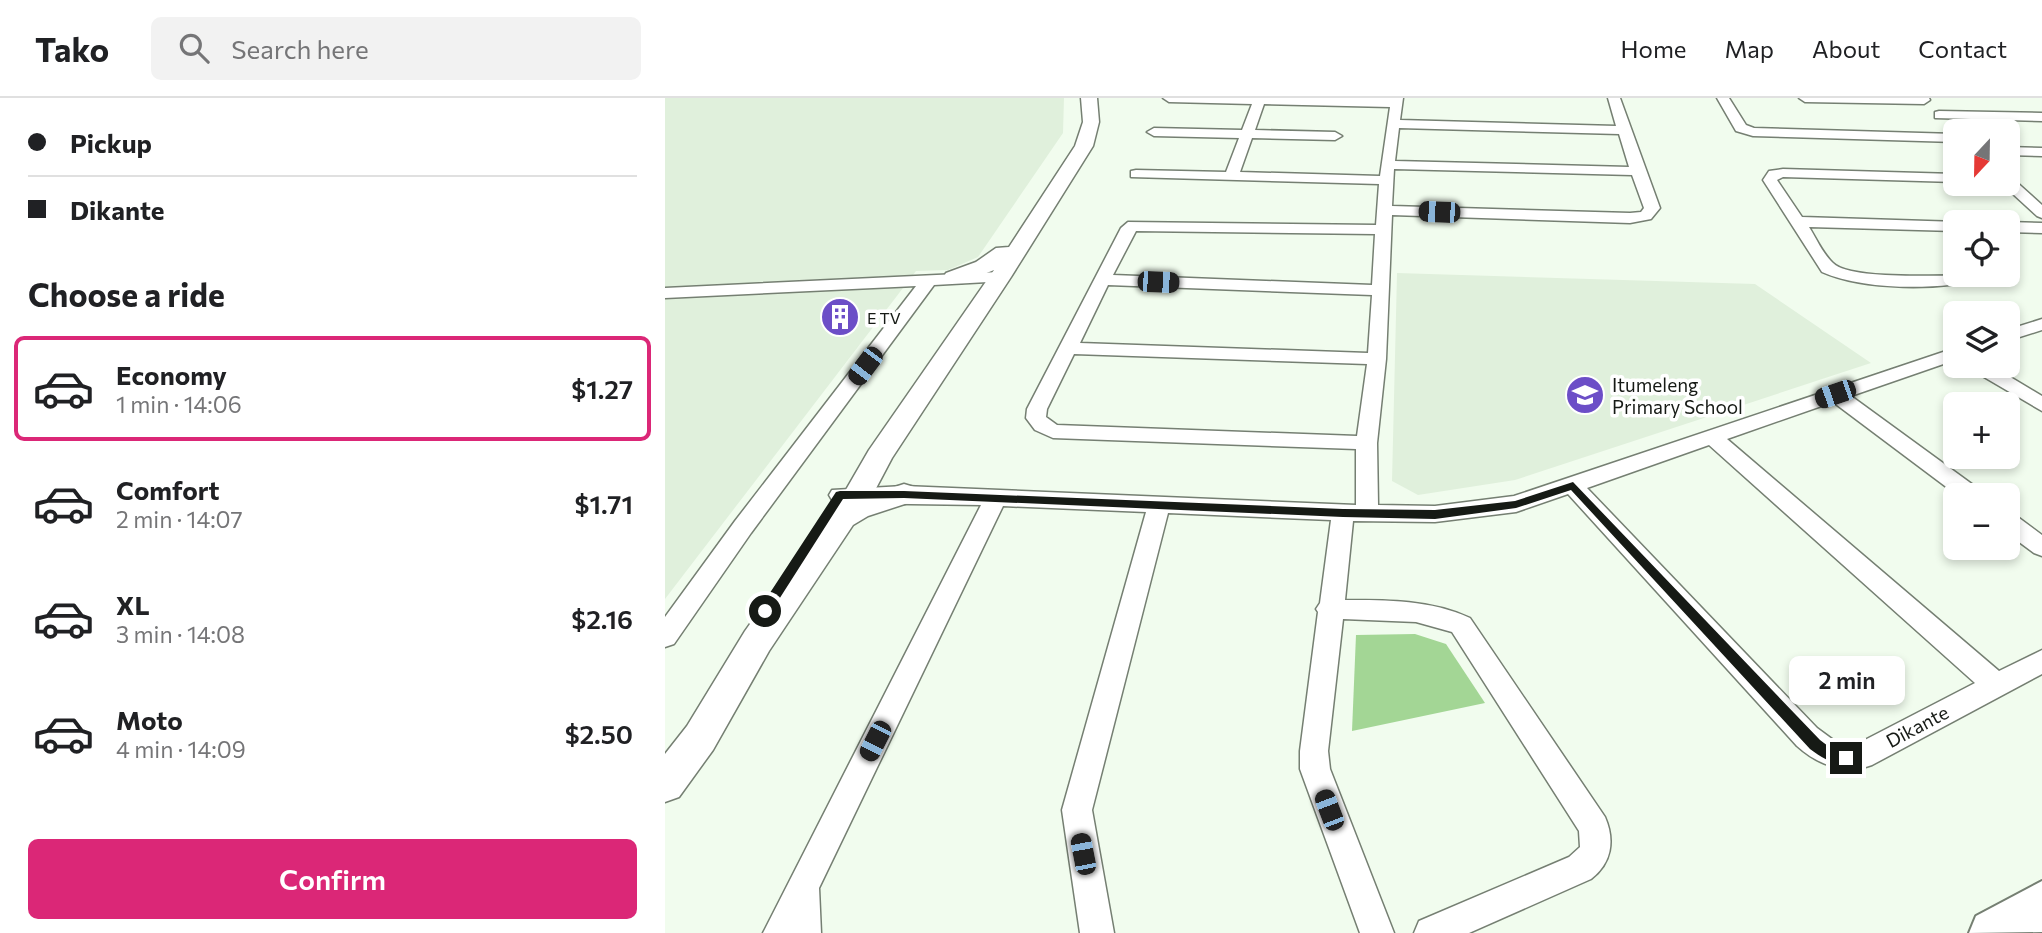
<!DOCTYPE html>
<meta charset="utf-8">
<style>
:root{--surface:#fff;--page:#f2f2f2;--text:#202124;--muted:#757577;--line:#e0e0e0;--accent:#db2777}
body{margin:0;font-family:Commissioner,sans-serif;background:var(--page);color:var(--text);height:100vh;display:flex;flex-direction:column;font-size:26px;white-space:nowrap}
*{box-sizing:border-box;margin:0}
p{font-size:23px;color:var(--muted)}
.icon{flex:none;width:38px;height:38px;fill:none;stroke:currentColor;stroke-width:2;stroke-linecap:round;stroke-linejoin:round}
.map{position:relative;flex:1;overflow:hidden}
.side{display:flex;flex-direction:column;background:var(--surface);width:665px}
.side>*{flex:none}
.guide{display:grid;align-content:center;height:154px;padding:0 28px;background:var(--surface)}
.needle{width:46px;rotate:202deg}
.controls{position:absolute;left:1278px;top:21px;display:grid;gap:14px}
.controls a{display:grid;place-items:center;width:77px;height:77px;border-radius:10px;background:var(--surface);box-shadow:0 4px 10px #0003;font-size:35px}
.end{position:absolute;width:32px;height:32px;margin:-16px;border:9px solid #161a15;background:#fff;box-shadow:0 0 0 4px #fff}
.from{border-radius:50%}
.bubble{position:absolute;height:49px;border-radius:10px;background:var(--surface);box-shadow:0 4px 10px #0003;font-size:23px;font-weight:600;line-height:49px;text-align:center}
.car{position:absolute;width:21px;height:42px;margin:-21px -10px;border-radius:9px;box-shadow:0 0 5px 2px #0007;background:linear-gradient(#222 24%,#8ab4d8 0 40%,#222 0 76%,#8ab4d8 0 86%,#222 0)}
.guide b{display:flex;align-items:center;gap:24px;height:66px;font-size:26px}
.guide b+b{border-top:2px solid var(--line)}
.guide i{width:18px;height:18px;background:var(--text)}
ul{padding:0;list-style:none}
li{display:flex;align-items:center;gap:21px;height:105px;margin:0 14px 10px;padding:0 14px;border:4px solid transparent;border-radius:10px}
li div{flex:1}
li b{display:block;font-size:26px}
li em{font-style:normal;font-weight:600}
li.active{border-color:var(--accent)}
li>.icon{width:63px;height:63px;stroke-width:1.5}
h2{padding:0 28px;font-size:32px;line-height:84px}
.button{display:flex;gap:14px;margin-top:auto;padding:14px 28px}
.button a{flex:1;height:80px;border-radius:10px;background:var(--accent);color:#fff;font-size:28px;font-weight:600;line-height:80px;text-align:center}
header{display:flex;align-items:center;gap:42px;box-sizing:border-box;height:98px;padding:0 35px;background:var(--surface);border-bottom:2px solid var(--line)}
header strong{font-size:33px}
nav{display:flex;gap:38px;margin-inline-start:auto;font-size:24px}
.search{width:490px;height:63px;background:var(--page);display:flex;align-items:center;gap:18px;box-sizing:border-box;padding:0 24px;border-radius:10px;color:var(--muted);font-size:26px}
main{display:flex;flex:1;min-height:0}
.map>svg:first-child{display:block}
</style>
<header>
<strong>Tako</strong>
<div class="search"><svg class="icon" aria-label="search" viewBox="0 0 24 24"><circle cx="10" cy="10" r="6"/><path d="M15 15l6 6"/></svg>Search here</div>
<nav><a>Home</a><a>Map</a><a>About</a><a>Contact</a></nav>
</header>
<main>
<section class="side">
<div class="guide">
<b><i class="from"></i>Pickup</b>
<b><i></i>Dikante</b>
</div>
<h2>Choose a ride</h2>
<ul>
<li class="active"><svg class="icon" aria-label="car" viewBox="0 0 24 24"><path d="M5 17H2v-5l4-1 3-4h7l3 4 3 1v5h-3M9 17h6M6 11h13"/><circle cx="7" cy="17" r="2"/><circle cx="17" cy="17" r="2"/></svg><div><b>Economy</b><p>1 min · 14:06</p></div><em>$1.27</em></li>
<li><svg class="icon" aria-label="car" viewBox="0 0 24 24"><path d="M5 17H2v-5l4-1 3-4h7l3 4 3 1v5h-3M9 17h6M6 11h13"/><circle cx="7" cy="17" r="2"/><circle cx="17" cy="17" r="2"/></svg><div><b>Comfort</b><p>2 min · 14:07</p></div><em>$1.71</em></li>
<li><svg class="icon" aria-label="car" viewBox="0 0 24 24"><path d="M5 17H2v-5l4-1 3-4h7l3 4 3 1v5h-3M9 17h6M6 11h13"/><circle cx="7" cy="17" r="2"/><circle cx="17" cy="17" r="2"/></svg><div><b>XL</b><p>3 min · 14:08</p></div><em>$2.16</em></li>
<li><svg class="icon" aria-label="car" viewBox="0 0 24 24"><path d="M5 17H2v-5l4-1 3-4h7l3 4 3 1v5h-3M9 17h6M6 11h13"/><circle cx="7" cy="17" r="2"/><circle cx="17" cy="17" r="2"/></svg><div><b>Moto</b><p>4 min · 14:09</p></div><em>$2.50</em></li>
</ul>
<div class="button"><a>Confirm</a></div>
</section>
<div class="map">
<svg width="1377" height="835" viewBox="0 0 1377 835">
<rect width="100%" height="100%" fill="#f1fcee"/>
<path fill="#e0f0dc" d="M 0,0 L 399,0 L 398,35 L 313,159 L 283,172 L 251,173 L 0,501 Z
M 732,175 L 1090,186 L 1206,265 L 850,382 L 753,397 L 727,383 Z"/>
<path fill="#a3d695" d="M 750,536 L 781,546 L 820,605 L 687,633 L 691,537 Z"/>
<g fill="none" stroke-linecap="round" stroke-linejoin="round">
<defs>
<path id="minor" d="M 498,0 L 738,0 L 735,22 L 951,28 L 943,0 L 955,0 L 995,110 L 986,121 L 965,125 L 727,117 L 721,261 L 712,345 L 713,407 L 770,408 L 849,398 L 1290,250 L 1290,262 L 1186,298 L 1315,392 L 1318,397 L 1292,397 L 1168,304 L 1062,341 L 1334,573 L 1377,552 L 1377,576 L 1207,667 C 1180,677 1153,667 1132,648 L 903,396 L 851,414 L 770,424 L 688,423 L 680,502 C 723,502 766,502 805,520 L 940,719 C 950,742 947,765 926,781 L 804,835 L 749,835 L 754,823 L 904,759 L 915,749 L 914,733 L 787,534 L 751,524 L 678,521 L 663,653 L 665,671 L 729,835 L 695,835 L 635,671 L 635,653 L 653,514 L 651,511 L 655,505 L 666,422 L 503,415 L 427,712 L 449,835 L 415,835 L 397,712 L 481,414 L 338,408 L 154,790 L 156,835 L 98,835 L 316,407 L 175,405 L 167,402 L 164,397 L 167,392 L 239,388 L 691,407 L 691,351 L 388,340 L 370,332 L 361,320 L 362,311 L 456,130 L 463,124 L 711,127 L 714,86 L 466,79 L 466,73 L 471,72 L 561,74 L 574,40 L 489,38 L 482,34 L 489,30 L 577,32 L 587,6 L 504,4 ZM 599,6 L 725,9 L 715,78 L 575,74 L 587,40 L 670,42 L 677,38 L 670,34 L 590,32 ZM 734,30 L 954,36 L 964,69 L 730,63 ZM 729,71 L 967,77 L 979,110 L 976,114 L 965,115 L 727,108 ZM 471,133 L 710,136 L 707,187 L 448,177 ZM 443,187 L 707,197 L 703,255 L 415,245 ZM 409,256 L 702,266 L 692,338 L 392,327 L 381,319 L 382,311 ZM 1044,347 L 1310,585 L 1194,645 L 1171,644 L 1152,630 L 922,390 Z
M 1052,0 L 1064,0 L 1081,27 L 1089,30 L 1290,36 L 1290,44 L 1088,38 L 1071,33 Z
M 1134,0 L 1264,0 L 1265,2 L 1259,6 L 1140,4 Z
M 1274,13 L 1377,15 L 1377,23 L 1270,20 L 1270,14 Z
M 1342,49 L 1377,50 L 1377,58 L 1342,57 Z
M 1118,71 L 1290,76 L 1290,84 L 1118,79 L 1112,82 L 1137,119 L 1294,124 L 1290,124 L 1290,133 L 1144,129 C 1151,140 1158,156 1168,165 C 1187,184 1295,176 1323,177 L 1321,181 C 1275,192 1200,193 1157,174 L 1098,82 L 1104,73 Z
M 1342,79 L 1347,80 L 1377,107 L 1377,120 L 1372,118 L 1337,86 L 1342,86 Z
M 1342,124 L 1377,125 L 1377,135 L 1342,134 Z
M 335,174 L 341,175 L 343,179 L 341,183 L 269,187 L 86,435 L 9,546 L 0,549 L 0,519 L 70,423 L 251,188 L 0,200 L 0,190 Z
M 1377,221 L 1377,232 L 1342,243 L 1342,232 Z
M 1305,268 L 1327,268 L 1377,298 L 1377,313 L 1307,272 Z
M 1342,415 L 1350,417 L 1377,437 L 1377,458 L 1369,455 L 1342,435 Z"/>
<path id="major" d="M 416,0 L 432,0 L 434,24 L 428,48 L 346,179 L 227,360 L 208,396 L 239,386 L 249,389 L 254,396 L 249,403 L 203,418 L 188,427 L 104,553 L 48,652 L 14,699 L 0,704 L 0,656 L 22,628 L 80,533 L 182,390 L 204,352 L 329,172 L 297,185 L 281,185 L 278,180 L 281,175 L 311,164 L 331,150 L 344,149 L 410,48 L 418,24 Z"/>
<path id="highway" d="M 1377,783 L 1377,834 L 1304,835 L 1311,818 Z"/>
</defs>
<use href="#minor" stroke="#757f72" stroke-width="3"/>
<use href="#major" stroke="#757f72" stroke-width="3"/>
<use href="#highway" stroke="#757f72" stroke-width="4"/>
<use href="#minor" fill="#fff" fill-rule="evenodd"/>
<use href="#major" fill="#fff" fill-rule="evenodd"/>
<use href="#highway" fill="#fff" fill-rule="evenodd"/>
</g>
<path fill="#161a15" d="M 908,384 L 1155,642 L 1167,651 L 1186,656 L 1188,660 L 1186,665 C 1171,669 1157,660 1145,651 L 906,392 L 851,410 L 770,421 L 678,419 L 239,400 L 178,401 L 104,517 L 95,517 L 93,513 L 171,394 L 175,393 L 239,393 L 678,411 L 770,412 L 850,403 Z"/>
<defs>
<symbol id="building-disc" viewBox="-11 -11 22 22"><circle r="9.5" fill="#6c4ec7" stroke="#fff"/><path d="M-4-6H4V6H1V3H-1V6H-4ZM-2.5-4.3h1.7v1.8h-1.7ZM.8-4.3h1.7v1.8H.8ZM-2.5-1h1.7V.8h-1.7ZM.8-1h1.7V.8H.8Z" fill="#fff"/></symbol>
<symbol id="school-disc" viewBox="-11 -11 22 22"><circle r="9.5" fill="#6c4ec7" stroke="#fff"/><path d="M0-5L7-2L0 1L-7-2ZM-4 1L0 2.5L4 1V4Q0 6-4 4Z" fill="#fff"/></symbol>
</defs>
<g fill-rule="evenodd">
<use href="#building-disc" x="153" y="197" width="44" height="44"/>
<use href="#school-disc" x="898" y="275" width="44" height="44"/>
</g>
<g text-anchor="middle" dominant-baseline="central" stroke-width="7" stroke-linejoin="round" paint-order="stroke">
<g font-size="16" fill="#161a15" stroke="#fff" text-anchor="start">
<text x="202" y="219">E TV</text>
</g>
<g font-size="19" fill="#161a15" stroke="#fff" text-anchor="start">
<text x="947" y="286">Itumeleng<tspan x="947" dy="22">Primary School</tspan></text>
</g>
<g font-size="19" fill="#161a15" stroke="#fff">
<text transform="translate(1252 628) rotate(-28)">Dikante</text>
</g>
</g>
</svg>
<div class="controls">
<a><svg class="needle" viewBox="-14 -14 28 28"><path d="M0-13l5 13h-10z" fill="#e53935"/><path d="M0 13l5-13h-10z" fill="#757577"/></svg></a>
<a><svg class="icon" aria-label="locate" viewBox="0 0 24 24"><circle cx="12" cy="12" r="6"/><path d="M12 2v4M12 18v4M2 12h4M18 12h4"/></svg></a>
<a><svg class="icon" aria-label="layers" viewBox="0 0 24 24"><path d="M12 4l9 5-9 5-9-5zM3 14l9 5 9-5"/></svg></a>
<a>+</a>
<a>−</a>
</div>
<i class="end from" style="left:100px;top:513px"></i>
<i class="end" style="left:1181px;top:660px"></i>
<div class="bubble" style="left:1124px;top:558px;width:116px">2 min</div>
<i class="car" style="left:774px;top:114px;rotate:272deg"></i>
<i class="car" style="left:493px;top:184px;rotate:92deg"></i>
<i class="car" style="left:200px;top:268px;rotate:217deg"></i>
<i class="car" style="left:1170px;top:296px;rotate:251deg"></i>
<i class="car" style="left:210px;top:643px;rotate:207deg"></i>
<i class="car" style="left:664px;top:712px;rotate:339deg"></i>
<i class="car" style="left:418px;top:756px;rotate:349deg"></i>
</div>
</main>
